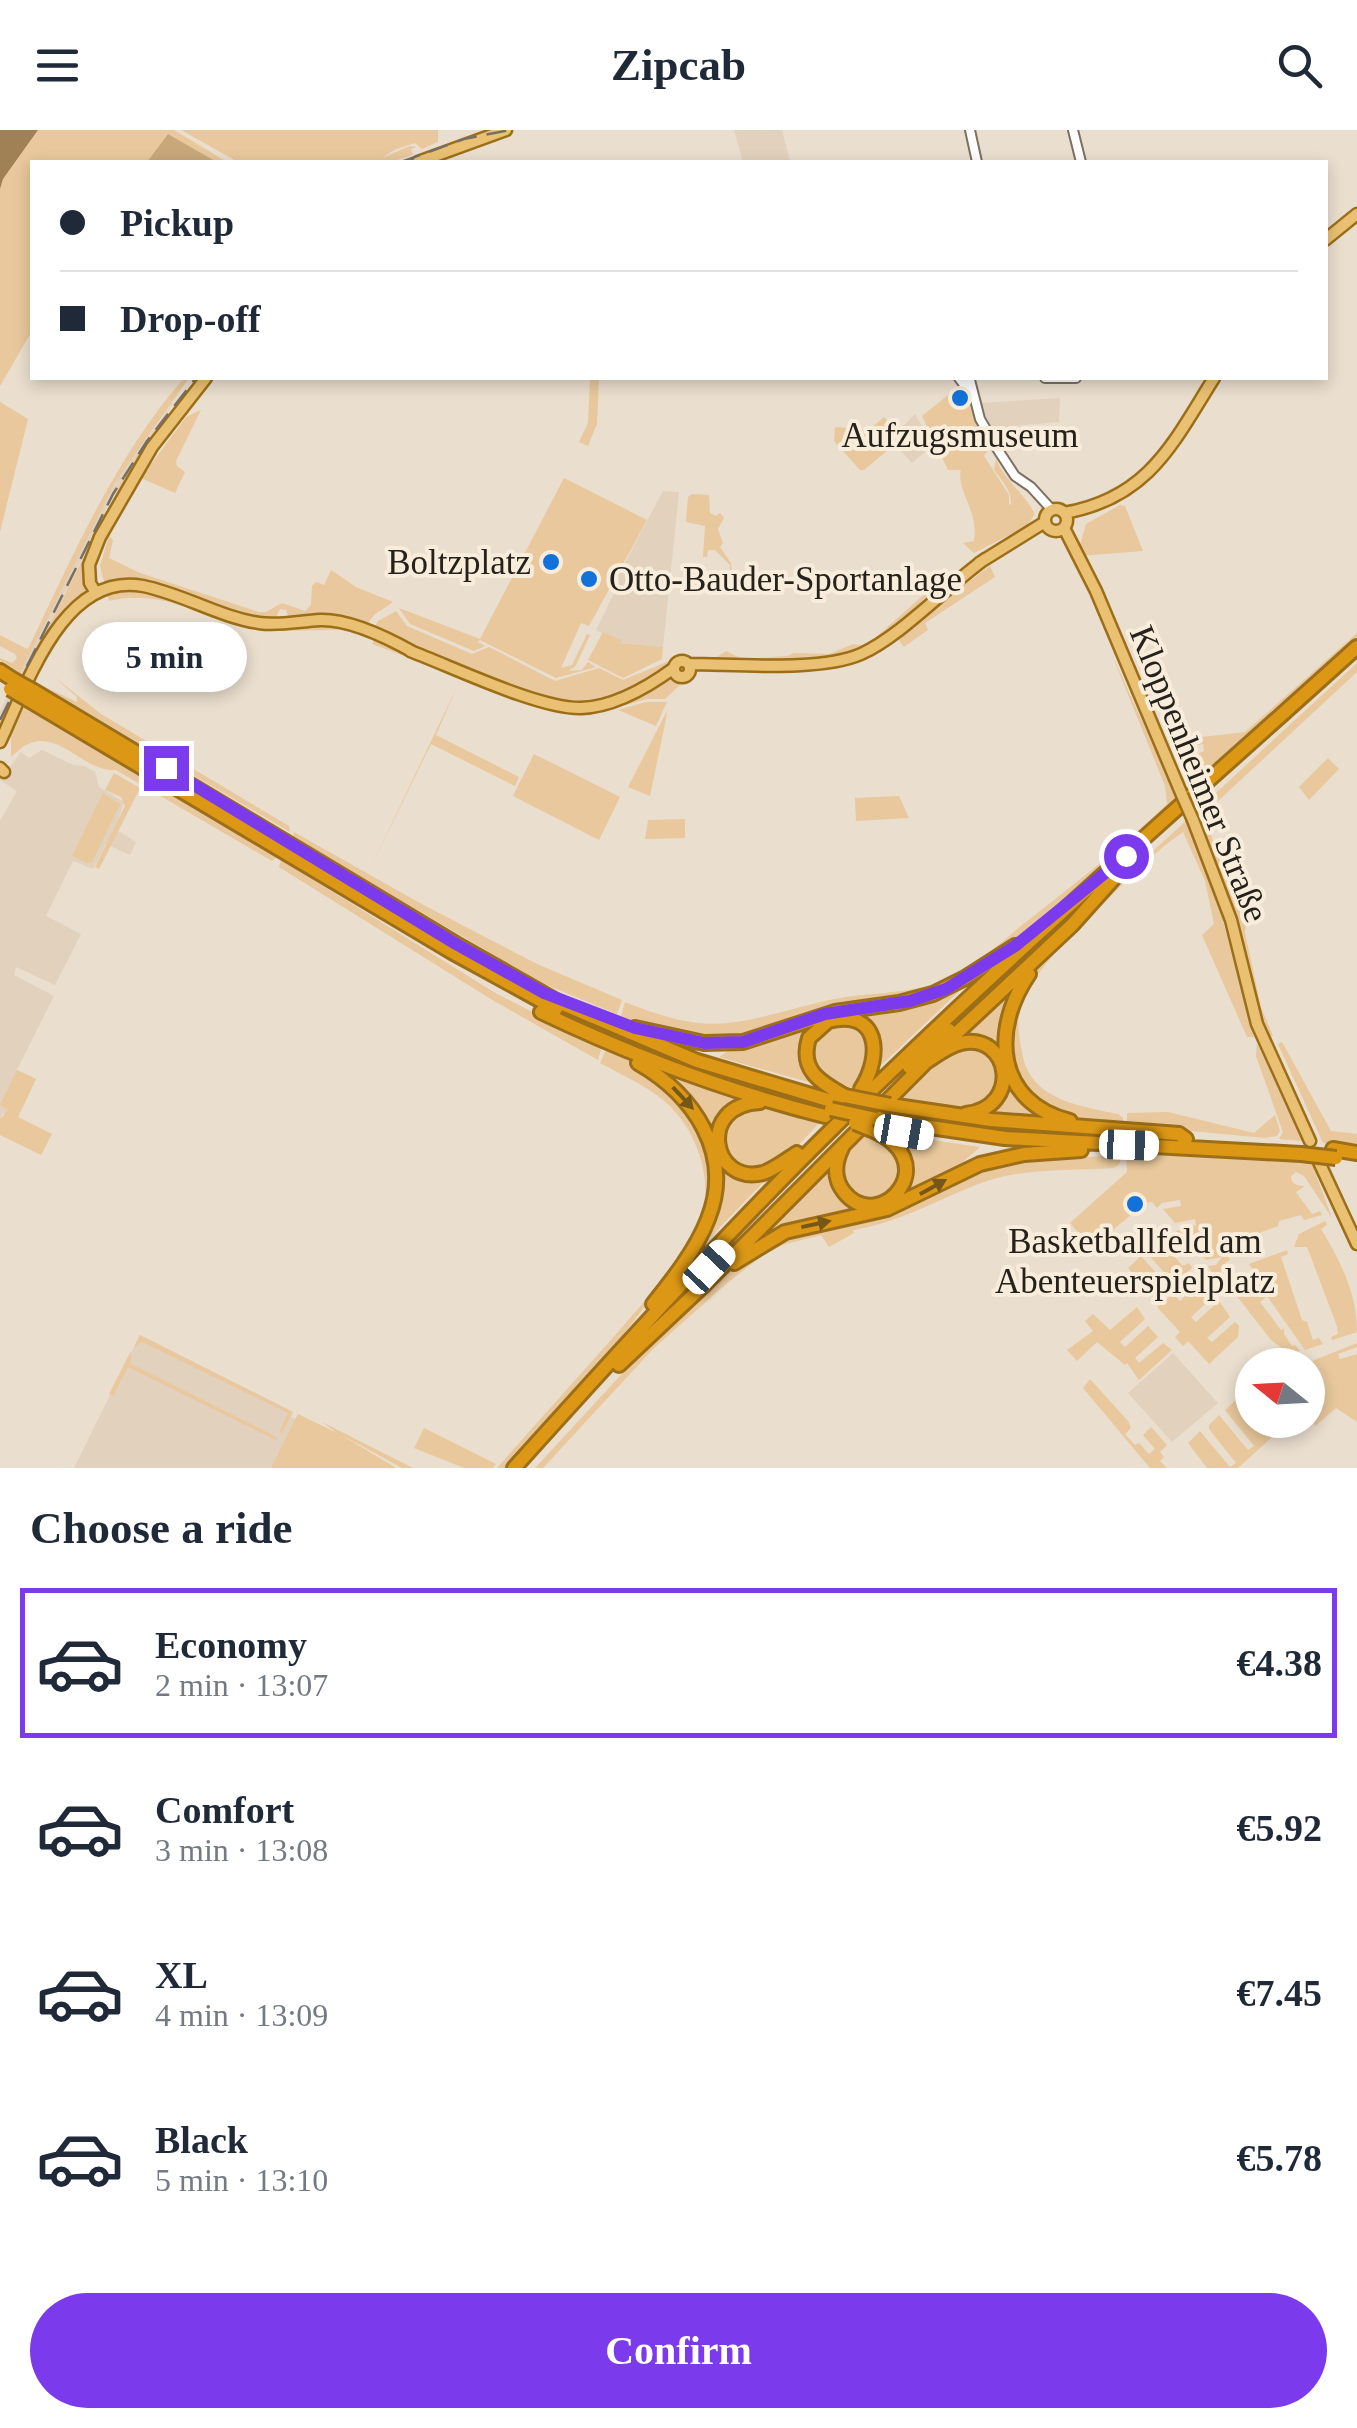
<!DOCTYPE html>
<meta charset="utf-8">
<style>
:root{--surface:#fff;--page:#f2f2f3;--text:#1f2937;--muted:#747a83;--line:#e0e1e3;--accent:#7c3aed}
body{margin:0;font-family:Georgia,serif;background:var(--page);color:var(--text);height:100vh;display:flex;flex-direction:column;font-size:38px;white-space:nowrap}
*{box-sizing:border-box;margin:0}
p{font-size:32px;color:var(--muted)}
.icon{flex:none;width:55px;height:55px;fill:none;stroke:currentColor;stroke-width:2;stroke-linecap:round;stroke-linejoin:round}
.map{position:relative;height:1338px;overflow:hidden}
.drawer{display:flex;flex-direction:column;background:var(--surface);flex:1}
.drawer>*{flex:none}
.hud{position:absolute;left:30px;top:30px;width:1298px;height:220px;border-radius:0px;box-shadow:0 5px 15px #0003;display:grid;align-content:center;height:220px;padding:0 30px;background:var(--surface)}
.needle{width:65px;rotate:288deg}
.fabs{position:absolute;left:1235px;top:1218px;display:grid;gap:20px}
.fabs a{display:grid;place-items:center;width:90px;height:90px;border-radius:50%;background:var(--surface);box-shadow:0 5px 15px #0003;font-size:50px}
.end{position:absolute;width:45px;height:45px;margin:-22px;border:12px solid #7c3aed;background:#fff;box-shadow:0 0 0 5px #fff}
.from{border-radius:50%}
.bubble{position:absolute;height:70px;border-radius:35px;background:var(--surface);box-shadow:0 5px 15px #0003;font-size:32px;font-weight:600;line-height:70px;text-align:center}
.car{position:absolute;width:30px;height:60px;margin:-30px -15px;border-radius:12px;box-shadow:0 0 8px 2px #0007;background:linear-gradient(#fff 24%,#345 0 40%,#fff 0 76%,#345 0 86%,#fff 0)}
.hud b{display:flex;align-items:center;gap:35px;height:95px;font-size:38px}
.hud b+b{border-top:2px solid var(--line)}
.hud i{width:25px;height:25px;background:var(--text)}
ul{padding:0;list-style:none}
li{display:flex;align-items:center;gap:30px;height:150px;margin:0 20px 15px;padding:0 10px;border:5px solid transparent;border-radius:0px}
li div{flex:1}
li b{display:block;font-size:38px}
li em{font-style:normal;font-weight:600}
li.current{border-color:var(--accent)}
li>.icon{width:90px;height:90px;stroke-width:1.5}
h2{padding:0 30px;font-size:45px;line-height:120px}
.action{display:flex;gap:20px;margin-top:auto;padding:20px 30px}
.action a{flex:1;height:115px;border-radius:60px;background:var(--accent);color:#fff;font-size:40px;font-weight:600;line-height:115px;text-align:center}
header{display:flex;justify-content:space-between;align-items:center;height:130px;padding:0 30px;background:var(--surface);font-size:45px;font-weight:600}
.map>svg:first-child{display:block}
</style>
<header><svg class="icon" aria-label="menu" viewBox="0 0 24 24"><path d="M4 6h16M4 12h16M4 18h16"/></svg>Zipcab<svg class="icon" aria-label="search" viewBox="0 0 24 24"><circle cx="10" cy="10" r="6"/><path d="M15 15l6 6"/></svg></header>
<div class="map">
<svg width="1357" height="1338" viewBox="0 0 1357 1338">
<rect width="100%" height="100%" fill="#eadece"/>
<path fill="#e2d1bc" d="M 734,0 L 782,0 L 790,32 L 743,32 Z
M 182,260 L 113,366 L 0,593 L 0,581 L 115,353 Z
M 1060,268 L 1059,292 L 1012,296 L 995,305 L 980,273 Z
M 915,284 L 933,315 L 912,333 L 899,319 L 901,298 Z
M 663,361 L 679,362 L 663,517 L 620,513 L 596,500 L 619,453 L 618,446 Z
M 42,620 L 73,635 L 84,636 L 95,642 L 99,657 L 124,672 L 115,699 L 136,712 L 130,725 L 106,714 L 93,739 L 73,731 L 46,786 L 81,804 L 55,855 L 16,837 L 14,845 L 54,866 L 17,940 L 36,949 L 18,987 L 3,983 L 0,989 L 0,691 L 17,661 L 0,650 L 21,622 L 29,628 Z
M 140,1205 L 293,1282 L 291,1287 L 395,1338 L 74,1338 Z
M 1173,1223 L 1218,1273 L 1172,1312 L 1128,1263 Z"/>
<path fill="#e8c89c" d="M 38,0 L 174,0 L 227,32 L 217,32 L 168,4 L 147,32 L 32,32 L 32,201 L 0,256 L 0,59 L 3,49 Z
M 181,0 L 438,0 L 438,12 L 422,19 L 415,13 L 394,20 L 382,28 L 410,16 L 417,17 L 411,19 L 413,25 L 391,32 L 238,32 Z
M 184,248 L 189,248 L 115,353 L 20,543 L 0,531 L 0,528 L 12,533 L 17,528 L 15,524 L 0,516 L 0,505 L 27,519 L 29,517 C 73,425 116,326 184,248 Z
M 197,248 L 202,248 L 119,365 L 83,465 L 59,490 L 0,601 L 0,593 L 125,345 L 145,314 Z
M 590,248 L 599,248 L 597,294 L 588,316 L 579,312 L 588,293 Z
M 953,261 L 959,275 L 971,275 L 981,303 L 990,317 L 984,326 L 1009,365 L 1009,374 L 1011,375 C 1012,360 1002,351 994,340 L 996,329 C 1005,351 1024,363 1035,384 L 1027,396 L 974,423 L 963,413 L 974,411 C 979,379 956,362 961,340 L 948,340 L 922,286 Z
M 0,272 L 28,289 L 0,402 Z
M 201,280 L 176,331 L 177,336 L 185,342 L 175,363 L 141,348 L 186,287 Z
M 884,287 L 894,298 L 893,316 L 864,340 L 860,340 L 834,311 L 835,297 L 869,300 Z
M 564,348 L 647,390 L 589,496 L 581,493 L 561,538 L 572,535 L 587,504 L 590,505 L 575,537 L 568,541 L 582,540 L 588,532 L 596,537 L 556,548 L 480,510 L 478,512 L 485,516 L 474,521 L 410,494 L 399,478 L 480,509 Z
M 692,364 L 709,365 L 710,383 L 716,386 L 720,383 L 724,388 L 718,399 L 723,413 L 720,417 L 731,433 L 732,449 L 729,449 L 730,435 L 715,420 L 708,420 L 707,427 L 703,427 L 705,396 L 686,392 L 688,367 Z
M 1120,375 L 1125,376 L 1143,421 L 1080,426 L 1078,422 L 1086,394 Z
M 109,406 L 113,410 L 109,428 L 140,443 L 259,482 L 266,482 L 282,473 L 305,481 L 311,475 L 312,456 L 316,452 L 324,455 L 331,440 L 356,457 L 393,472 L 374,485 L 365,497 L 315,488 L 289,488 L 286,480 L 280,479 L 275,490 L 248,487 L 152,456 L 105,456 L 100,436 Z
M 990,436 L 995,447 L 925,493 L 928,500 L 904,517 L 898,509 L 920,490 L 923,492 L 921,487 Z
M 127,460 L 149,462 L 246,493 L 330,495 L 340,499 C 332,501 265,501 255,499 C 206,488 161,458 109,471 L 107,464 Z
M 928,461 L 928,465 C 910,481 890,507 869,517 C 817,540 753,532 698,529 L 715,528 L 726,521 L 742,529 L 787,526 L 794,523 L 829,524 L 853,514 L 866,516 Z
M 396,481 L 407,496 L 472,524 L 489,517 L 555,551 L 599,538 L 623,550 L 674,529 L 672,535 C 647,550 620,572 590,575 C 545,580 416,522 374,498 L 378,491 Z
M 603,502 L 621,510 L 620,513 L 663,517 L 662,529 L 623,548 L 588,530 Z
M 1357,503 L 1357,510 L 1186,666 L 1155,593 L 1180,644 L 1189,654 L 1195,647 L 1193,645 L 1202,640 L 1185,643 L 1179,636 L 1181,632 L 1182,637 L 1189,636 L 1187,629 L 1204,621 L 1203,614 L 1173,621 L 1168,611 L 1245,602 Z
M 374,510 L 539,574 L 571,581 L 671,550 L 683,552 L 665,569 L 647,569 L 593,584 L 557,583 L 372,514 Z
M 1112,525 L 1179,672 C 1105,735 1030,806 945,855 C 925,867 895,870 872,876 C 786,898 707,928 621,886 L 625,872 C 715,909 737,892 825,871 C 862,862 902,865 938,853 C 970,842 1000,813 1026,792 C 1074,754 1123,717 1167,674 L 1165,656 Z
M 1357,533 L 1357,542 L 1203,685 L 1246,795 L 1245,803 L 1261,877 L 1273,906 L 1264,905 L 1194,683 Z
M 53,546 L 101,584 L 289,696 L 290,702 L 41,555 L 77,572 L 77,567 Z
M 457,557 L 436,605 L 519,647 L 515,656 L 431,614 L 369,741 Z
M 646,572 L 667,572 L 656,596 L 618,580 Z
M 23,577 L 61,596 L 277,727 L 272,731 L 116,640 C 86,643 61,602 31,613 C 23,615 17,622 11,627 L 11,603 Z
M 667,581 L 666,589 L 650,666 L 628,657 Z
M 534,624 L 620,667 L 599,710 L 513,666 Z
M 1328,628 L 1339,639 L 1309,670 L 1299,657 Z
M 114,643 L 140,658 L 99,739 L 95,737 L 125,676 L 121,667 L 105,660 Z
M 103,663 L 120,674 L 92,732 L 87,733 L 72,726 Z
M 899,666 L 909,688 L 856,691 L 855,668 Z
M 685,689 L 685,708 L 645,709 L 648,690 Z
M 1188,689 L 1215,761 L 1254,907 L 1247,907 L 1202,805 L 1214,794 L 1205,751 L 1183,702 C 1153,723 1128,749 1102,775 C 1076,801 1024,848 1019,885 C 1017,899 1020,910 1022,923 C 1030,969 1078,976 1118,984 L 1123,988 L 1123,995 L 1068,989 L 1033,969 L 1015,943 L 1007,909 L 1023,857 L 1039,836 L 1121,750 Z
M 294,702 L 418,772 L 537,834 L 622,870 L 617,884 L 542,853 L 293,707 Z
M 281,730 L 497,864 L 637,935 L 694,984 L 712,1031 L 708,1084 L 675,1138 L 611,1220 L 505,1338 L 497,1338 C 539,1290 582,1243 624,1195 C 648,1166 677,1138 695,1105 C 717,1064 702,1009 671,977 C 652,958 624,946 600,933 L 606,920 L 601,919 L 598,930 L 494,871 L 279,737 Z
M 1025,845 L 1014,862 L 1008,940 L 1053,990 L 978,985 L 1000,968 L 996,921 L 950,914 Z
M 974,847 L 875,941 L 876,913 L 846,887 L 806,910 L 822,956 L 719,927 L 734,917 Z
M 850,893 L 866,904 L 873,923 L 853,962 L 831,955 L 811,935 L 811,912 L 826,895 Z
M 1282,912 L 1331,1001 L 1357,1004 L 1357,1018 L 1323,1013 L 1278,914 Z
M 1257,913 L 1302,1011 L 1279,1009 L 1283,1002 L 1256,926 Z
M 968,916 L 990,924 L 1001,947 L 989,972 C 961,982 921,984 895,969 L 948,922 Z
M 17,940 L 36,949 L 18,987 L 52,1004 L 41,1025 L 0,1005 L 0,989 L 8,980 L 0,975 Z
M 676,946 L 751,970 L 717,997 L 733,1040 L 774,1041 L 694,1124 L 718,1049 Z
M 752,976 L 766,976 L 822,990 C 796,1017 775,1048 733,1033 L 721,1011 L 729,987 Z
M 1168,982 L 1254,1003 L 1275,985 L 1280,1001 L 1277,1006 L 1265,1008 L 1127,995 L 1127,983 Z
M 859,1001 L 898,1023 L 901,1051 L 879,1070 L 863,1070 L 843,1053 L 842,1026 Z
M 884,1003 L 980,1017 L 947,1046 L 905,1069 L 875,1080 L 790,1097 L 743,1120 L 837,1023 C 819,1123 967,1061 884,1003 Z
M 1136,1025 L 1284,1028 L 1311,1031 L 1332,1088 L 1304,1046 L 1296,1042 L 1291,1046 C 1291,1054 1298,1056 1305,1056 L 1296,1062 L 1312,1084 L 1320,1081 L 1322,1085 L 1304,1090 L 1301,1085 L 1279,1091 L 1278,1096 L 1234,1112 L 1223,1120 L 1230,1130 L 1225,1133 L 1227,1137 L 1214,1146 L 1208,1136 L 1216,1135 L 1222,1127 L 1207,1130 L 1191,1120 L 1210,1114 L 1209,1108 L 1186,1114 L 1176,1101 L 1196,1095 L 1195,1089 L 1175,1093 L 1163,1079 L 1181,1076 L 1180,1070 L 1162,1073 L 1157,1078 L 1152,1072 L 1145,1073 L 1095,1115 L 1094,1121 L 1070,1093 L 1127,1042 L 1126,1026 Z
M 1122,1026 L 1119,1035 L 1113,1038 C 1073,1041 1025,1038 987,1051 C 941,1067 903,1092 853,1100 L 854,1103 L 829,1117 L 821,1105 L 786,1114 L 766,1123 L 726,1154 L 654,1218 L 543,1338 L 535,1338 L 644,1220 L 725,1145 L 770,1113 L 983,1037 L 1037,1028 Z
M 1325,1091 L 1327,1095 L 1321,1099 C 1340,1130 1357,1163 1357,1202 L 1332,1210 L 1331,1207 L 1338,1204 L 1337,1196 L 1307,1117 L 1294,1117 L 1299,1104 Z
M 1159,1110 L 1183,1136 L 1189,1133 L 1192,1138 L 1155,1169 L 1128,1138 L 1141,1126 L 1165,1153 L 1170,1149 L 1146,1122 Z
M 1287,1120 L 1288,1124 L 1281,1127 L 1302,1190 L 1307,1192 L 1313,1210 L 1319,1208 L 1323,1214 L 1305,1220 L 1267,1166 L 1260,1172 L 1281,1200 L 1284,1198 L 1284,1204 L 1292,1216 L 1295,1215 L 1300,1221 L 1277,1229 L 1286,1221 L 1271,1210 L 1236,1165 L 1240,1161 L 1234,1152 L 1237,1149 L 1241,1154 L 1255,1143 L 1249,1134 Z
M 1203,1150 L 1214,1166 L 1191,1187 L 1196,1192 L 1219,1171 L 1230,1187 L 1207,1208 L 1212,1212 L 1235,1192 L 1239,1196 L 1238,1207 L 1209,1234 L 1188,1211 L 1183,1216 L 1175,1207 L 1180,1202 L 1157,1177 L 1173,1164 L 1180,1171 Z
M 1137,1177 L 1145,1189 L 1120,1212 L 1125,1217 L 1148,1196 L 1158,1207 L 1135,1228 L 1139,1233 L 1163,1213 L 1172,1220 L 1139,1250 L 1127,1233 L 1125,1235 L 1097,1212 L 1077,1231 L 1067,1220 L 1093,1201 L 1085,1191 L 1093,1184 L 1110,1200 Z
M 140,1205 L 293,1282 L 282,1303 L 279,1302 L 288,1283 L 142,1212 L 134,1217 Z
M 1357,1213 L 1357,1217 L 1338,1224 L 1340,1229 L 1357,1224 L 1357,1292 L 1336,1278 L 1315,1296 L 1308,1270 L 1308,1235 L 1302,1235 Z
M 131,1221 L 131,1234 L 273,1305 L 278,1311 L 128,1237 L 113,1266 L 109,1264 Z
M 1090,1249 L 1128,1291 L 1131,1298 L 1125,1304 L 1135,1315 L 1139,1313 L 1149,1324 L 1155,1319 L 1143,1305 L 1151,1297 L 1167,1315 L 1160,1322 L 1164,1327 L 1160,1331 L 1167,1338 L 1150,1338 L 1083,1258 Z
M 1238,1268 L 1252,1290 L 1267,1304 L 1273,1299 L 1265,1290 L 1291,1290 L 1238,1338 L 1207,1338 L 1188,1313 L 1200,1301 L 1230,1337 L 1236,1333 L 1209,1299 L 1209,1295 L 1219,1285 L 1248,1320 L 1254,1316 L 1225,1280 Z
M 298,1284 L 337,1303 L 322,1292 L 413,1338 L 402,1338 L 340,1304 L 396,1338 L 271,1338 Z
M 424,1298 L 496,1334 L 493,1338 L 464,1338 L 414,1318 Z"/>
<path fill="#c8a87b" d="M 168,4 L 217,32 L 147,32 Z"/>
<path fill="#a08155" d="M 0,0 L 38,0 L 3,49 L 0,59 Z"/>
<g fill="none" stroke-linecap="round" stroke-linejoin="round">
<defs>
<path id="minor" d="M 970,0 L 977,32
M 1073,0 L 1081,32
M 959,248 L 971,264
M 1045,248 L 1076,248
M 970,250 L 980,289 L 998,320 L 1015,346 L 1031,357 L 1052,380"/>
<path id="major" d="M 418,32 L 506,0
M 1325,110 L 1357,84
M1045 390a11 11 0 1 1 22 0a11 11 0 1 1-22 0Z
M 1064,383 C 1149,368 1173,313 1214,248
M 1064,398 L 1096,461 L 1182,665
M 979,433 L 1045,392
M 96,463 L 90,453 L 89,435 L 100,407 L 152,317 L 206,248
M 410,521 C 453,537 539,579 581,578 C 615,577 648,557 674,538
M674 539a8 8 0 1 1 16 0a8 8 0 1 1-16 0Z
M 689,534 C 735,534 820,542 861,524 C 901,506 946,457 985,429
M 0,612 C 27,555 63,441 143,456 C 183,464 219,487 259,493 C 279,496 300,491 320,490 C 350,489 388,508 413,522
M 0,638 L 4,642
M 1193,690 L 1231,790 L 1257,894 L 1310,1011
M 1319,1032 L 1357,1114"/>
<path id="highway" d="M 0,541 L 14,550
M 32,560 L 456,814 L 558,872 L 697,931 L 838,973
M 27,569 L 452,822 L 556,879
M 1029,844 C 991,899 995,972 1070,991
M 541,882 C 633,926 726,961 825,986
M 635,898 L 704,913 L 743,912 L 835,882 L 899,873 L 933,864 L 965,848 L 1015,816
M 946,913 L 1072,795 L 1115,747
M 926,932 C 937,925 948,916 961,913 C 1010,902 1023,977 966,984
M 638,933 C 694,965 734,1024 708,1089 C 696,1120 673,1149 653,1174
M 909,937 L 949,900
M 845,966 C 820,952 799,940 809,908 L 828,891 C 879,878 883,925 861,959
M 760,972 C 696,975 712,1056 763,1043 C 775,1039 786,1030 797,1023
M 890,975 L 991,990 L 1179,1004 L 1186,1009
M 876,989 L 1005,1008 L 1301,1024
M 842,1018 C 835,1032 833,1048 844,1062 C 880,1107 950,1029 867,998
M 1333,1019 L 1357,1023
M 734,1133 L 785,1102 L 887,1079 L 980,1034 L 1024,1024 L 1081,1020
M 619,1235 L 704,1155 L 924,934
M 514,1338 C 616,1225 718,1112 826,1005 C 996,836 1179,678 1357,517"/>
</defs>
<use href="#minor" stroke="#7b7062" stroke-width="12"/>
<use href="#major" stroke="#9c6e17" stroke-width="15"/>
<use href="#highway" stroke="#9c6e17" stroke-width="18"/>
<use href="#minor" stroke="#fff" stroke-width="8"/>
<use href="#major" stroke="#eac173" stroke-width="10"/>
<use href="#highway" stroke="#dc9815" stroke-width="12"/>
<path stroke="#776f65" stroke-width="2.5" stroke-dasharray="20 10" stroke-linecap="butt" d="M 401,32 L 464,9 L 510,0
M 0,590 L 113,364 L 147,311 L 196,248"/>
<defs>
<path id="major-bridge" d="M 1182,665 L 1193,690"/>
<path id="highway-bridge" d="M 14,550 L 32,560
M 10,559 L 27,569
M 845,966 L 890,975
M 831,979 L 876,989
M 855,993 L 867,998
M 1301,1024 L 1336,1028"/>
</defs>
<use href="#major-bridge" stroke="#9c6e17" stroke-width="15" stroke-linecap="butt"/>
<use href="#highway-bridge" stroke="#9c6e17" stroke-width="18" stroke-linecap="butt"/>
<use href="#major-bridge" stroke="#eac173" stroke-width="10"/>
<use href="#highway-bridge" stroke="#dc9815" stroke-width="12"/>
</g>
<defs><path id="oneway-solid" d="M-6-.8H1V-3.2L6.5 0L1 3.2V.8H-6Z" transform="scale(2.5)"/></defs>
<g fill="#775718">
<use href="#oneway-solid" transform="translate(683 968) rotate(47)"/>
<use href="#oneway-solid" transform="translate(933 1057) rotate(-29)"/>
<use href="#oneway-solid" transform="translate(816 1094) rotate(-12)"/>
</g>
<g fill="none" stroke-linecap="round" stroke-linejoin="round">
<path stroke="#7c3aed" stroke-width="12" d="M 166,638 L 456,814 L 544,863 L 635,898 L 704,913 L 743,912 L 825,884 L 910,871 L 946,859 L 1015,816 L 1126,726"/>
</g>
<g fill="#1371da" stroke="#f8ecdb" stroke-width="4">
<circle cx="960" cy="268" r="10"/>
<circle cx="551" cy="432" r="10"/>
<circle cx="589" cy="449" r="10"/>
<circle cx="1135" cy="1074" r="10"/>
</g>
<g text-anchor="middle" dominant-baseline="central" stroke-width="8" stroke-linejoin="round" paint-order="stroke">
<g font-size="35" fill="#25211b" stroke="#f8ecdb">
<text x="960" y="305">Aufzugsmuseum</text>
<text x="531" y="432" text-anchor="end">Boltzplatz</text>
<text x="609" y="449" text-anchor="start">Otto-Bauder-Sportanlage</text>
<text x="1135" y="1111">Basketballfeld am<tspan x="1135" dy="40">Abenteuerspielplatz</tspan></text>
</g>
<g font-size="35" fill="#25211b" stroke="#f8ecdb">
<text transform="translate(1199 644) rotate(68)">Kloppenheimer Straße</text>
</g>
</g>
</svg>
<div class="fabs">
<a><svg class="needle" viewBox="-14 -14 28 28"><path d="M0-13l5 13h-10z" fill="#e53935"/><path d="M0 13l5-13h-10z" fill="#747a83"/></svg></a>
</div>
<i class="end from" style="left:1126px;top:726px"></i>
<i class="end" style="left:166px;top:638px"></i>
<div class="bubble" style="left:82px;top:492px;width:165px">5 min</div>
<i class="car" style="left:904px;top:1002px;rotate:100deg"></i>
<i class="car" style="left:1129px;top:1015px;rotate:92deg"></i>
<i class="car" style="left:709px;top:1137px;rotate:43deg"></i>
<div class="hud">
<b><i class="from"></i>Pickup</b>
<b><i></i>Drop-off</b>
</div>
</div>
<section class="drawer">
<h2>Choose a ride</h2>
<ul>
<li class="current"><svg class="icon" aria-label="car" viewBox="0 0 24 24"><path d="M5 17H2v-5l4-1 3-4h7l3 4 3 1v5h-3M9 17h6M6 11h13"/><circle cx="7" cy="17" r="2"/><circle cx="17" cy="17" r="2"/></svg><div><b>Economy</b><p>2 min · 13:07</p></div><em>€4.38</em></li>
<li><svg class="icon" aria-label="car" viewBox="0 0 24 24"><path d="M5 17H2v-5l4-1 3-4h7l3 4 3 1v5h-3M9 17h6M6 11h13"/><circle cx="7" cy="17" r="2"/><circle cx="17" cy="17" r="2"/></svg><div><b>Comfort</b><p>3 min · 13:08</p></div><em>€5.92</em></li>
<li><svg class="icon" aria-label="car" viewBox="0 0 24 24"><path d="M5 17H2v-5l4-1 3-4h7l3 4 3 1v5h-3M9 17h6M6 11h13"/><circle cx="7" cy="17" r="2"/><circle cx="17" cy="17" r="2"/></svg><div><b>XL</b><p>4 min · 13:09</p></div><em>€7.45</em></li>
<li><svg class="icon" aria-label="car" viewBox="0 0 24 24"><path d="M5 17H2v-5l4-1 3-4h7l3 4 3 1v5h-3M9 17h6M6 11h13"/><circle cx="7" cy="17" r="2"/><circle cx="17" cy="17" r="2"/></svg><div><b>Black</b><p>5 min · 13:10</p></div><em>€5.78</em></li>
</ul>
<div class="action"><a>Confirm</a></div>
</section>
